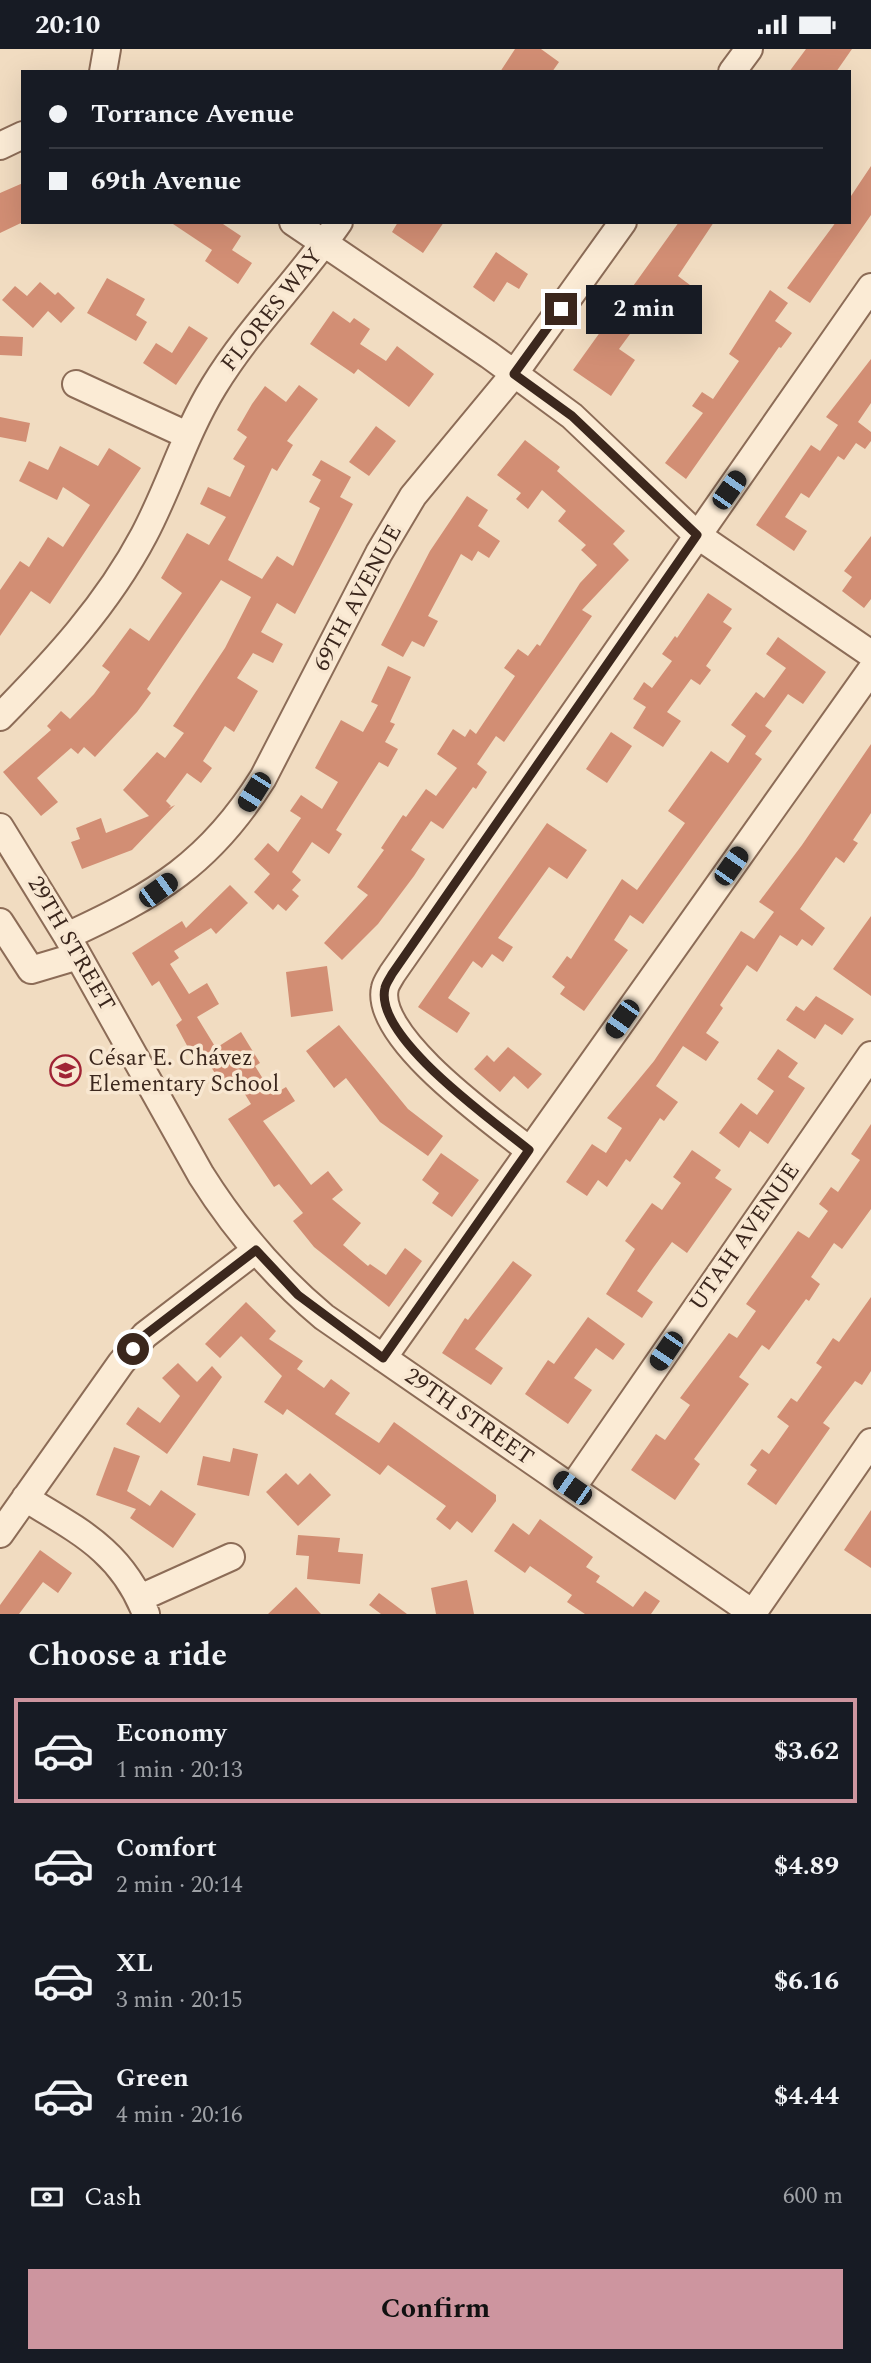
<!DOCTYPE html>
<meta charset="utf-8">
<style>
:root{--surface:#171b24;--page:#20242c;--text:#f1f3f6;--muted:#9ea1a6;--line:#363941;--accent:#cd959f}
body{margin:0;font-family:Spectral,serif;background:var(--page);color:var(--text);height:100vh;display:flex;flex-direction:column;font-size:26px;white-space:nowrap}
*{box-sizing:border-box;margin:0}
p{font-size:23px;color:var(--muted)}
.icon{flex:none;width:38px;height:38px;fill:none;stroke:currentColor;stroke-width:2;stroke-linecap:round;stroke-linejoin:round}
.map{position:relative;height:1565px;overflow:hidden}
.drawer{display:flex;flex-direction:column;background:var(--surface);flex:1}
.drawer>*{flex:none}
.hud{position:absolute;left:21px;top:21px;width:830px;height:154px;border-radius:0px;box-shadow:0 7px 28px #0002;display:grid;align-content:center;height:154px;padding:0 28px;background:var(--surface)}
.end{position:absolute;width:32px;height:32px;margin:-16px;border:9px solid #3b271d;background:#fff;box-shadow:0 0 0 4px #fff}
.from{border-radius:50%}
.bubble{position:absolute;height:49px;border-radius:0px;background:var(--surface);box-shadow:0 7px 28px #0002;font-size:23px;font-weight:700;line-height:49px;text-align:center}
.car{position:absolute;width:21px;height:42px;margin:-21px -10px;border-radius:9px;box-shadow:0 0 5px 2px #0007;background:linear-gradient(#222 24%,#8ab4d8 0 40%,#222 0 76%,#8ab4d8 0 86%,#222 0)}
.hud b{display:flex;align-items:center;gap:24px;height:66px;font-size:26px}
.hud b+b{border-top:2px solid var(--line)}
.hud i{width:18px;height:18px;background:var(--text)}
ul{padding:0;list-style:none}
li{display:flex;align-items:center;gap:21px;height:105px;margin:0 14px 10px;padding:0 14px;border:4px solid transparent;border-radius:0px}
li div{flex:1}
li b{display:block;font-size:26px}
li em{font-style:normal;font-weight:700}
li.active{border-color:var(--accent)}
li>.icon{width:63px;height:63px;stroke-width:1.5}
h2{padding:0 28px;font-size:32px;line-height:84px}
.pay{display:flex;align-items:center;gap:18px;height:77px;padding:0 28px;font-size:26px}
.pay p{margin-inline-start:auto}
.button{display:flex;gap:14px;margin-top:auto;padding:14px 28px}
.button a{flex:1;height:80px;border-radius:0px;background:var(--accent);color:#111;font-size:28px;font-weight:700;line-height:80px;text-align:center}
.status{display:flex;justify-content:space-between;align-items:center;height:49px;padding:0 35px;background:var(--surface);direction:ltr}
.status svg{height:19px;fill:currentColor}
.map>svg:first-child{display:block}
</style>
<div class="status"><b>20:10</b><svg viewBox="0 0 49 12"><path d="M0 12V9h3v3zM5 12V6h3v6zM10 12V3h3v9zM15 12V0h3v12zM26 1h20v11H26zM47 4h2v5h-2z"/></svg></div>
<div class="map">
<svg width="871" height="1565" viewBox="0 0 871 1565">
<rect width="100%" height="100%" fill="#f1dcc1"/>
<path fill="#d28e74" d="M 515,0 L 541,0 L 559,13 L 552,23 L 500,23 Z
M 806,0 L 852,0 L 836,23 L 789,23 Z
M 871,117 L 871,166 L 810,254 L 787,239 L 836,173 L 849,173 L 849,150 Z
M 23,134 L 23,173 L 0,184 L 0,144 Z
M 170,173 L 220,173 L 241,187 L 232,201 L 252,214 L 238,235 L 205,212 L 212,201 Z
M 398,173 L 444,173 L 423,204 L 392,183 Z
M 679,173 L 714,173 L 678,227 L 690,236 L 676,256 L 667,250 L 651,272 L 644,266 L 619,300 L 635,311 L 611,347 L 573,321 Z
M 496,203 L 528,225 L 519,240 L 507,233 L 494,253 L 473,238 Z
M 107,229 L 145,250 L 136,266 L 147,273 L 136,292 L 87,264 Z
M 40,233 L 55,246 L 58,243 L 75,259 L 61,274 L 48,262 L 33,279 L 2,251 L 15,237 L 27,247 Z
M 770,241 L 788,254 L 775,272 L 792,284 L 781,299 L 779,298 L 686,430 L 665,414 L 703,364 L 692,357 L 702,343 L 713,350 L 739,312 L 729,305 Z
M 333,262 L 350,274 L 354,269 L 370,280 L 360,295 L 386,312 L 397,297 L 434,325 L 409,358 L 358,320 L 354,325 L 310,295 Z
M 189,277 L 208,289 L 176,336 L 143,314 L 156,294 L 172,304 Z
M 0,287 L 23,288 L 22,307 L 0,306 Z
M 871,310 L 871,354 L 858,373 L 871,383 L 871,392 L 865,400 L 856,394 L 844,411 L 838,407 L 809,449 L 801,444 L 785,468 L 807,482 L 794,502 L 756,476 L 811,396 L 820,402 L 838,376 L 826,368 Z
M 299,336 L 318,350 L 287,392 L 293,396 L 277,422 L 272,419 L 228,511 L 262,530 L 277,507 L 293,517 L 320,459 L 309,453 L 321,431 L 312,426 L 321,411 L 351,428 L 340,448 L 353,455 L 295,565 L 277,554 L 261,583 L 283,595 L 273,614 L 253,604 L 237,629 L 258,642 L 234,683 L 225,677 L 203,712 L 212,719 L 201,734 L 187,724 L 166,752 L 171,757 L 169,759 L 175,756 L 132,801 L 82,820 L 71,793 L 80,790 L 76,779 L 101,769 L 106,784 L 149,767 L 123,741 L 157,703 L 165,709 L 184,684 L 173,677 L 225,599 L 251,548 L 221,531 L 147,640 L 151,644 L 137,663 L 95,708 L 84,698 L 78,705 L 71,699 L 37,729 L 58,753 L 41,767 L 3,723 L 51,681 L 47,677 L 61,662 L 70,670 L 94,645 L 110,623 L 102,617 L 130,579 L 149,592 L 182,544 L 161,529 L 187,484 L 209,496 L 226,468 L 200,455 L 208,438 L 230,448 L 245,417 L 233,410 L 247,388 L 237,381 L 252,355 L 265,337 L 286,353 Z
M 0,368 L 30,374 L 26,393 L 0,388 Z
M 376,377 L 396,392 L 369,427 L 349,413 Z
M 525,391 L 560,418 L 557,422 L 625,482 L 613,495 L 629,511 L 582,561 L 592,567 L 504,693 L 496,687 L 477,715 L 487,723 L 476,740 L 473,738 L 443,780 L 431,772 L 411,801 L 425,810 L 414,827 L 378,875 L 342,911 L 324,894 L 368,846 L 357,838 L 384,801 L 381,799 L 403,766 L 406,768 L 426,740 L 436,747 L 457,719 L 437,705 L 453,680 L 465,688 L 470,680 L 476,685 L 515,627 L 504,619 L 518,600 L 528,607 L 537,595 L 540,597 L 580,534 L 597,516 L 581,501 L 586,496 L 558,472 L 566,462 L 542,441 L 528,460 L 516,450 L 521,444 L 497,426 Z
M 60,397 L 98,417 L 109,399 L 141,419 L 50,555 L 31,542 L 0,587 L 0,541 L 20,512 L 29,518 L 48,488 L 63,498 L 90,456 L 63,438 L 57,451 L 19,432 L 29,412 L 48,421 Z
M 467,447 L 488,461 L 478,477 L 500,492 L 489,509 L 478,502 L 472,512 L 461,505 L 428,567 L 438,572 L 424,598 L 412,592 L 403,608 L 381,596 L 430,502 Z
M 871,487 L 871,550 L 864,559 L 842,542 L 852,528 L 844,522 Z
M 708,544 L 732,560 L 723,573 L 732,579 L 706,617 L 711,621 L 700,636 L 691,630 L 667,663 L 681,672 L 663,698 L 633,679 L 646,658 L 633,650 L 644,633 L 652,639 L 672,612 L 662,605 L 675,587 L 677,589 Z
M 778,588 L 826,623 L 803,655 L 788,645 L 765,677 L 772,682 L 755,705 L 762,710 L 643,875 L 630,866 L 614,891 L 628,901 L 584,962 L 560,945 L 565,938 L 552,928 L 567,907 L 571,910 L 622,830 L 637,841 L 685,774 L 668,762 L 711,702 L 728,714 L 746,687 L 731,676 L 756,643 L 764,649 L 786,619 L 766,605 Z
M 388,617 L 411,628 L 390,673 L 395,675 L 385,693 L 398,700 L 388,718 L 379,713 L 336,781 L 342,785 L 329,805 L 312,793 L 292,823 L 301,831 L 292,841 L 299,847 L 286,862 L 278,855 L 273,861 L 254,843 L 270,825 L 254,810 L 268,794 L 278,803 L 301,769 L 290,762 L 301,746 L 322,760 L 338,733 L 315,719 L 341,671 L 363,683 L 378,656 L 371,653 Z
M 611,683 L 632,697 L 607,734 L 586,720 Z
M 871,695 L 871,764 L 853,791 L 858,794 L 844,814 L 836,808 L 800,860 L 825,879 L 812,897 L 802,890 L 797,897 L 780,886 L 757,923 L 747,916 L 720,956 L 723,959 L 706,984 L 719,993 L 706,1012 L 683,997 L 656,1037 L 678,1053 L 664,1072 L 660,1069 L 630,1113 L 626,1110 L 607,1138 L 598,1131 L 587,1147 L 566,1133 L 592,1095 L 606,1104 L 622,1079 L 607,1069 L 654,1012 L 741,882 L 754,890 L 774,863 L 759,853 L 802,796 Z
M 547,774 L 587,801 L 567,830 L 549,818 L 498,889 L 513,898 L 503,913 L 492,905 L 482,919 L 473,912 L 448,949 L 470,964 L 457,984 L 418,958 Z
M 230,836 L 248,854 L 216,885 L 211,879 L 174,902 L 179,909 L 170,915 L 189,945 L 207,934 L 219,955 L 197,968 L 216,999 L 241,983 L 260,1014 L 255,1017 L 273,1046 L 286,1038 L 295,1052 L 263,1072 L 311,1136 L 328,1122 L 343,1141 L 332,1150 L 361,1174 L 343,1196 L 368,1217 L 370,1215 L 386,1226 L 405,1199 L 422,1212 L 389,1258 L 314,1198 L 293,1172 L 303,1164 L 279,1135 L 274,1138 L 228,1070 L 251,1055 L 235,1029 L 223,1037 L 208,1013 L 199,1019 L 176,976 L 182,971 L 159,932 L 152,937 L 132,904 L 182,872 L 186,879 Z
M 871,867 L 871,947 L 833,920 Z
M 327,917 L 333,962 L 291,968 L 286,923 Z
M 816,947 L 854,970 L 842,986 L 825,975 L 815,990 L 786,971 L 796,957 L 804,962 Z
M 339,976 L 408,1060 L 443,1087 L 428,1107 L 380,1073 L 346,1029 L 334,1039 L 306,1002 Z
M 508,998 L 542,1025 L 528,1040 L 514,1027 L 500,1043 L 474,1020 L 487,1006 L 494,1013 Z
M 778,1000 L 798,1014 L 788,1028 L 805,1039 L 768,1095 L 750,1082 L 739,1099 L 719,1084 L 741,1054 L 757,1066 L 774,1042 L 757,1030 Z
M 871,1075 L 871,1160 L 842,1200 L 834,1194 L 811,1228 L 820,1235 L 809,1252 L 806,1250 L 769,1301 L 762,1296 L 739,1328 L 749,1335 L 694,1410 L 700,1415 L 675,1451 L 631,1421 L 656,1385 L 665,1391 L 690,1356 L 680,1349 L 729,1284 L 737,1289 L 756,1262 L 746,1255 L 798,1182 L 809,1189 L 828,1162 L 819,1155 L 831,1138 L 838,1143 L 860,1111 L 851,1105 Z
M 692,1101 L 721,1121 L 715,1129 L 732,1140 L 687,1204 L 672,1193 L 653,1219 L 637,1242 L 653,1253 L 642,1269 L 606,1245 L 635,1200 L 625,1192 L 652,1154 L 662,1161 L 681,1134 L 673,1128 Z
M 441,1104 L 479,1131 L 452,1168 L 432,1154 L 439,1144 L 422,1131 Z
M 513,1212 L 532,1226 L 475,1300 L 503,1319 L 491,1336 L 442,1304 L 465,1269 L 468,1271 Z
M 871,1248 L 871,1322 L 862,1336 L 855,1332 L 823,1374 L 830,1379 L 776,1456 L 747,1435 L 757,1421 L 750,1416 L 762,1400 L 769,1405 L 789,1377 L 777,1368 L 791,1349 L 797,1353 L 822,1318 L 816,1314 L 833,1289 L 839,1293 Z
M 246,1253 L 276,1282 L 269,1290 L 303,1312 L 297,1320 L 324,1339 L 331,1330 L 350,1344 L 335,1365 L 379,1394 L 394,1373 L 496,1446 L 496,1452 L 472,1484 L 457,1472 L 450,1481 L 436,1470 L 446,1457 L 388,1416 L 380,1426 L 287,1360 L 283,1366 L 264,1353 L 282,1327 L 241,1287 L 220,1309 L 205,1295 Z
M 588,1268 L 625,1295 L 613,1311 L 596,1299 L 574,1329 L 592,1341 L 568,1375 L 525,1345 L 548,1311 L 554,1315 Z
M 178,1314 L 197,1333 L 212,1317 L 222,1328 L 167,1405 L 126,1375 L 138,1358 L 160,1374 L 180,1347 L 162,1329 Z
M 114,1398 L 140,1407 L 127,1442 L 150,1457 L 161,1441 L 196,1465 L 173,1499 L 130,1469 L 136,1460 L 96,1446 Z
M 233,1399 L 258,1405 L 249,1447 L 197,1436 L 203,1407 L 230,1413 Z
M 286,1424 L 298,1436 L 310,1424 L 331,1446 L 298,1477 L 266,1443 Z
M 871,1461 L 871,1519 L 844,1501 Z
M 540,1470 L 593,1508 L 586,1518 L 600,1527 L 596,1533 L 604,1538 L 633,1558 L 645,1542 L 660,1552 L 651,1565 L 585,1565 L 567,1553 L 572,1546 L 530,1517 L 525,1524 L 494,1502 L 513,1474 L 529,1486 Z
M 298,1486 L 340,1489 L 338,1503 L 363,1505 L 360,1535 L 307,1530 L 309,1507 L 296,1506 Z
M 40,1501 L 72,1524 L 58,1544 L 43,1533 L 19,1565 L 0,1565 L 0,1556 Z
M 467,1531 L 474,1565 L 436,1565 L 431,1539 Z
M 296,1538 L 321,1565 L 268,1565 Z
M 379,1544 L 407,1565 L 381,1565 L 369,1556 Z"/>
<g fill="none" stroke-linecap="round" stroke-linejoin="round">
<defs>
<path id="minor" d="M 103,23 L 107,0
M 732,23 L 749,0
M 0,97 L 23,86
M 293,173 L 489,306 L 572,367 L 697,486 L 871,605
M 76,335 L 187,386
M 0,668 C 55,612 107,556 144,486 C 170,437 185,384 214,337 C 250,278 300,230 339,173
M 0,778 L 67,887 L 201,1126 C 235,1180 275,1227 324,1268 L 754,1565
M 0,873 L 31,921 L 78,907
M 67,887 C 156,846 210,814 263,729 L 379,504 L 413,447 L 514,325 L 623,173
M 529,1101 C 495,1074 373,988 385,939 C 386,934 390,929 392,925 L 871,238
M 383,1309 L 871,621
M 572,1439 L 871,1006
M 25,1449 C 79,1482 122,1502 146,1565
M 0,1485 L 121,1314 L 145,1286 L 256,1201
M 140,1549 L 231,1508
M 753,1564 L 871,1393"/>
</defs>
<use href="#minor" stroke="#8c6c57" stroke-width="30"/>
<use href="#minor" stroke="#fbebd5" stroke-width="26"/>
</g>
<g fill="none" stroke-linecap="round" stroke-linejoin="round">
<path stroke="#3b271d" stroke-width="9" d="M 133,1300 L 145,1286 L 256,1201 L 298,1246 L 383,1309 L 529,1101 C 495,1073 373,988 385,939 C 386,934 390,929 392,925 L 697,486 L 572,367 L 514,325 L 561,260"/>
</g>
<defs>
<symbol id="school-ring" viewBox="-11 -11 22 22"><circle r="9.5" fill="#f8e7d1" stroke="#a02335" stroke-width="1.5"/><path d="M0-5L7-2L0 1L-7-2ZM-4 1L0 2.5L4 1V4Q0 6-4 4Z" fill="#a02335"/></symbol>
</defs>
<g fill-rule="evenodd">
<use href="#school-ring" x="48" y="1004" width="35" height="35"/>
</g>
<g text-anchor="middle" dominant-baseline="central" stroke-width="7" stroke-linejoin="round" paint-order="stroke">
<g font-size="23" fill="#3b271d" stroke="#f8e7d1">
<text transform="translate(272 261) rotate(-52)">FLORES WAY</text>
<text transform="translate(358 549) rotate(-62)">69TH AVENUE</text>
<text transform="translate(71 895) rotate(60)">29TH STREET</text>
<text transform="translate(745 1188) rotate(-55)">UTAH AVENUE</text>
<text transform="translate(469 1368) rotate(35)">29TH STREET</text>
</g>
<g font-size="23" fill="#3b271d" stroke="#f8e7d1" text-anchor="start">
<text x="88" y="1009">César E. Chávez<tspan x="88" dy="26">Elementary School</tspan></text>
</g>
</g>
</svg>
<i class="end from" style="left:133px;top:1300px"></i>
<i class="end" style="left:561px;top:260px"></i>
<div class="bubble" style="left:586px;top:236px;width:116px">2 min</div>
<i class="car" style="left:729px;top:441px;rotate:35deg"></i>
<i class="car" style="left:254px;top:743px;rotate:212deg"></i>
<i class="car" style="left:731px;top:817px;rotate:35deg"></i>
<i class="car" style="left:158px;top:841px;rotate:54deg"></i>
<i class="car" style="left:622px;top:970px;rotate:215deg"></i>
<i class="car" style="left:666px;top:1302px;rotate:214deg"></i>
<i class="car" style="left:572px;top:1439px;rotate:305deg"></i>
<div class="hud">
<b><i class="from"></i>Torrance Avenue</b>
<b><i></i>69th Avenue</b>
</div>
</div>
<section class="drawer">
<h2>Choose a ride</h2>
<ul>
<li class="active"><svg class="icon" aria-label="car" viewBox="0 0 24 24"><path d="M5 17H2v-5l4-1 3-4h7l3 4 3 1v5h-3M9 17h6M6 11h13"/><circle cx="7" cy="17" r="2"/><circle cx="17" cy="17" r="2"/></svg><div><b>Economy</b><p>1 min · 20:13</p></div><em>$3.62</em></li>
<li><svg class="icon" aria-label="car" viewBox="0 0 24 24"><path d="M5 17H2v-5l4-1 3-4h7l3 4 3 1v5h-3M9 17h6M6 11h13"/><circle cx="7" cy="17" r="2"/><circle cx="17" cy="17" r="2"/></svg><div><b>Comfort</b><p>2 min · 20:14</p></div><em>$4.89</em></li>
<li><svg class="icon" aria-label="car" viewBox="0 0 24 24"><path d="M5 17H2v-5l4-1 3-4h7l3 4 3 1v5h-3M9 17h6M6 11h13"/><circle cx="7" cy="17" r="2"/><circle cx="17" cy="17" r="2"/></svg><div><b>XL</b><p>3 min · 20:15</p></div><em>$6.16</em></li>
<li><svg class="icon" aria-label="car" viewBox="0 0 24 24"><path d="M5 17H2v-5l4-1 3-4h7l3 4 3 1v5h-3M9 17h6M6 11h13"/><circle cx="7" cy="17" r="2"/><circle cx="17" cy="17" r="2"/></svg><div><b>Green</b><p>4 min · 20:16</p></div><em>$4.44</em></li>
</ul>
<div class="pay"><svg class="icon" aria-label="cash" viewBox="0 0 24 24"><path d="M3 7h18v10H3z"/><circle cx="12" cy="12" r="2"/></svg>Cash<p>600 m</p></div>
<div class="button"><a>Confirm</a></div>
</section>
